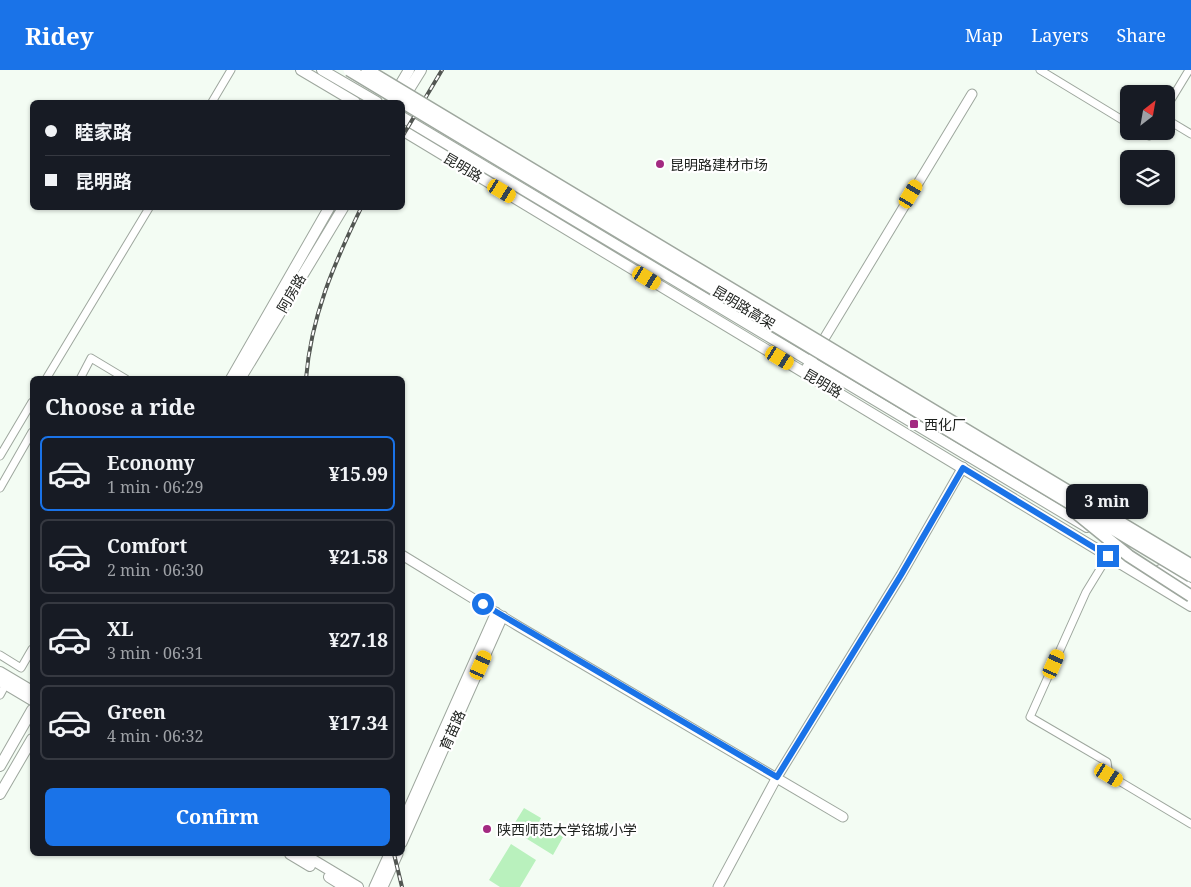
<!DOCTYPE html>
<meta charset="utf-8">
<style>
:root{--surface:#171b24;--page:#242831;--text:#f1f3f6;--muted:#9ea1a6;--line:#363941;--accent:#1a73e8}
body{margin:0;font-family:"Noto Serif","Noto Sans SC",serif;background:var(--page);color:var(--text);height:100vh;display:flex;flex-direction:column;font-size:19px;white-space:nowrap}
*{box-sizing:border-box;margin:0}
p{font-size:16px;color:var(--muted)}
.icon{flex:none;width:28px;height:28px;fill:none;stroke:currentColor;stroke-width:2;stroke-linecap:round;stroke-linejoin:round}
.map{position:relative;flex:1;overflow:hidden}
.drawer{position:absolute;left:30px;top:306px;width:375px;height:480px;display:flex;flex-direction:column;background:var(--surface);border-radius:8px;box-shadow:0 1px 4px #0004}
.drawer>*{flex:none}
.guide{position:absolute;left:30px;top:30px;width:375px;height:110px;border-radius:8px;box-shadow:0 1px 4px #0004;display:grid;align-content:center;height:110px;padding:0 15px;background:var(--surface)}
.needle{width:32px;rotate:31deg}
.controls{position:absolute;left:1120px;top:15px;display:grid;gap:10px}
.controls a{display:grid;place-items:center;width:55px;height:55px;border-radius:8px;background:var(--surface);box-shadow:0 1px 4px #0004;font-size:25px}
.end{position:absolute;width:22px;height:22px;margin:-11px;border:6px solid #1a73e8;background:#fff;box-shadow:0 0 0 2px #fff}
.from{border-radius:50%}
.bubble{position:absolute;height:35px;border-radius:8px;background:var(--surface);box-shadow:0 1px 4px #0004;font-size:16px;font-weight:700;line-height:35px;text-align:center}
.car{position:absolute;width:15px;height:30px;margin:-15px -8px;border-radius:6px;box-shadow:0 0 4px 1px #0007;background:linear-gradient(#f5c518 24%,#345 0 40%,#f5c518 0 76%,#345 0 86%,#f5c518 0)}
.guide b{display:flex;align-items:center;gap:18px;height:48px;font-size:19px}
.guide b+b{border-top:1px solid var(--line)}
.guide i{width:12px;height:12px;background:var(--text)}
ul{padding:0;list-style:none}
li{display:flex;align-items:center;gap:15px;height:75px;margin:0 10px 8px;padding:0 5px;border:2px solid var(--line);border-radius:8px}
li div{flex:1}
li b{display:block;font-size:19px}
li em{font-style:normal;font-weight:700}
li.selected{border-color:var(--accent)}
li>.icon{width:45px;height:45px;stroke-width:1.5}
h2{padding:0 15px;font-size:22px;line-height:60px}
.action{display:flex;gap:10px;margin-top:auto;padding:10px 15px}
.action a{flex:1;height:58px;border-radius:8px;background:var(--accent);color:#fff;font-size:20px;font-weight:700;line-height:58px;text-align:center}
header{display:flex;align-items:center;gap:30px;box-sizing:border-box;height:70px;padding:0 25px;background:var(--accent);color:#fff}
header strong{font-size:24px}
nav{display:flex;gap:28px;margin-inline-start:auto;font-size:18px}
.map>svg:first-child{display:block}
</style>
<header>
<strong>Ridey</strong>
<nav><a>Map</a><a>Layers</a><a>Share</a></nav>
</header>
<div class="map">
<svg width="1191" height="817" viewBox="0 0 1191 817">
<rect width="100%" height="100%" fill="#f3fcf3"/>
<path fill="#b9f1bd" d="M 524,738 L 541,748 L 539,752 L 563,767 L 553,785 L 511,759 Z
M 511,774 L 536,790 L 520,817 L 500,817 L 489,810 Z"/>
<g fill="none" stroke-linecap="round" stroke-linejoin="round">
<defs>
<path id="minor" d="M 1040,0 L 1129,54
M 212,32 L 231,0
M 1166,38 L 1189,0
M 1166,49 L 1191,64
M 1141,61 L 1149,66 L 1152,61
M 46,309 L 149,138
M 80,309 L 91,288 L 126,309
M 0,386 L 32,332
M 0,418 L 32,362
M 1108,486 L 1086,522 L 1030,647 L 1107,692 L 1109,705 L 1191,754
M 0,585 L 21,598 L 32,579
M 0,625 L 6,614"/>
<path id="tertiary" d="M 804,302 L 972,24
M 402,485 L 518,556 L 843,747
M 402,753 L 496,542
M 402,773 L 503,546
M 374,817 L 389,784
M 383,817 L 398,784
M 718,817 L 777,707 L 901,505 L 963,397"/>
<path id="secondary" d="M 301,0 L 355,32
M 322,0 L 377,32
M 403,29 L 421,0
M 390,32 L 409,0
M 402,47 L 1087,457
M 402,60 L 1191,536
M 231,309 L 329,138
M 240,309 L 343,138
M 1160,500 L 1191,519
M 0,602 L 32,621
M 0,611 L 32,630
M 0,696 L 32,640
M 0,724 L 32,669
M 290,784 L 310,796
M 303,784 L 358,817
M 329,807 L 345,817"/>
</defs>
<use href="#minor" stroke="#9ea79e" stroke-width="9"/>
<use href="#tertiary" stroke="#9ea79e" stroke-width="11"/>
<use href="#secondary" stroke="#9ea79e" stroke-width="12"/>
<use href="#minor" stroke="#fff" stroke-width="7"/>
<use href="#tertiary" stroke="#fff" stroke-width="9"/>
<use href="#secondary" stroke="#fff" stroke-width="10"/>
<defs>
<path id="rail" d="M 402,67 L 442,0
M 306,309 C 311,246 334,194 361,138
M 394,784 L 402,817"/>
</defs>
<use href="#rail" stroke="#525652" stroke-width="4"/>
<use href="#rail" stroke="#fff" stroke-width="2" stroke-dasharray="5.5" stroke-linecap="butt"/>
<defs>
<path id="trunk-bridge" d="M 349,0 L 1191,506
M 367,0 L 1191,495
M 1076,443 L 1129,486 L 1191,526"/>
</defs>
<use href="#trunk-bridge" stroke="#9ea79e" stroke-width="14" stroke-linecap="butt"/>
<use href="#trunk-bridge" stroke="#fff" stroke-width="11"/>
</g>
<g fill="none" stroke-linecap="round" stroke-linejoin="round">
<path stroke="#1a73e8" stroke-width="6" d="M 483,534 L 777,707 L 901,505 L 963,398 L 1108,486"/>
</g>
<g fill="#a32a81" stroke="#fff" stroke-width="2">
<circle cx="660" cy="94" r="5"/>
<rect x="909" y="349" width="10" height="10" rx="2.5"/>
<circle cx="487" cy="759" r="5"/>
</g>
<g text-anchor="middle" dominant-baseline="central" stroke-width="4.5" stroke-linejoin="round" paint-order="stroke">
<g font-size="14" fill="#202320" stroke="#fff" text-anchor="start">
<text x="670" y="94">昆明路建材市场</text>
<text x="924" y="354">西化厂</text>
<text x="497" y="759">陕西师范大学铭城小学</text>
</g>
<g font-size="14" fill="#202320" stroke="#fff">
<text transform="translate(463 97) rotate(31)">昆明路</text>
<text transform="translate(291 223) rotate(-60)">阿房路</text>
<text transform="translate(744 237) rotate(31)">昆明路高架</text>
<text transform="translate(823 313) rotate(31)">昆明路</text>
<text transform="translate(452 660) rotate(-66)">育苗路</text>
</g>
</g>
</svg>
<div class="controls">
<a><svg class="needle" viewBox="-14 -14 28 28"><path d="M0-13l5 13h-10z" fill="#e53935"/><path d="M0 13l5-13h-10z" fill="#9ea1a6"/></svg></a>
<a><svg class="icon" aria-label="layers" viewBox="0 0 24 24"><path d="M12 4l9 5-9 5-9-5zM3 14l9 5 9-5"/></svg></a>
</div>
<i class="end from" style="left:483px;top:534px"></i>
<i class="end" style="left:1108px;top:486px"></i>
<div class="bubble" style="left:1066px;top:414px;width:82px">3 min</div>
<i class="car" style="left:502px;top:121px;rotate:121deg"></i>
<i class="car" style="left:911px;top:124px;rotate:31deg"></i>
<i class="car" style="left:647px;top:208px;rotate:121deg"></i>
<i class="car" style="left:780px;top:288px;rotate:121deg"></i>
<i class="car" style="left:1054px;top:594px;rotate:24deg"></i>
<i class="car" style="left:481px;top:595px;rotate:24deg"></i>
<i class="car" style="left:1109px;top:705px;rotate:121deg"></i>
<div class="guide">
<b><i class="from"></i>睦家路</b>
<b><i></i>昆明路</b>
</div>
<section class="drawer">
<h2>Choose a ride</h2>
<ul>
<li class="selected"><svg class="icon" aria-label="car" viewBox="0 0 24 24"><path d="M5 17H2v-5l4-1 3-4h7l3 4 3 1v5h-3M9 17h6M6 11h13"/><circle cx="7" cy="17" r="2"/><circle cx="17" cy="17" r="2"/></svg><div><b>Economy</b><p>1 min · 06:29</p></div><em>¥15.99</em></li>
<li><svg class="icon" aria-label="car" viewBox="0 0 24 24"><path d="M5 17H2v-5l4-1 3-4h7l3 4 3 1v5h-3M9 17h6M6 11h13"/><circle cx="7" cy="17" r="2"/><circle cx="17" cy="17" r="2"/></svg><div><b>Comfort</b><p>2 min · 06:30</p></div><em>¥21.58</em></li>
<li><svg class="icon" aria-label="car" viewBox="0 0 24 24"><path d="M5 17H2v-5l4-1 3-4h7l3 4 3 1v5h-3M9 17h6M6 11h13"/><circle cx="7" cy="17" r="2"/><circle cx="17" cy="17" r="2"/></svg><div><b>XL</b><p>3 min · 06:31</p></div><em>¥27.18</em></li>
<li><svg class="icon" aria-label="car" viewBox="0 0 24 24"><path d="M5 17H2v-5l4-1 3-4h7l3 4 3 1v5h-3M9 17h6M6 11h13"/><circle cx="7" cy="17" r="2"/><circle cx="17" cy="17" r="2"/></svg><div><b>Green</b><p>4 min · 06:32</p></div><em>¥17.34</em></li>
</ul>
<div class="action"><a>Confirm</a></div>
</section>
</div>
